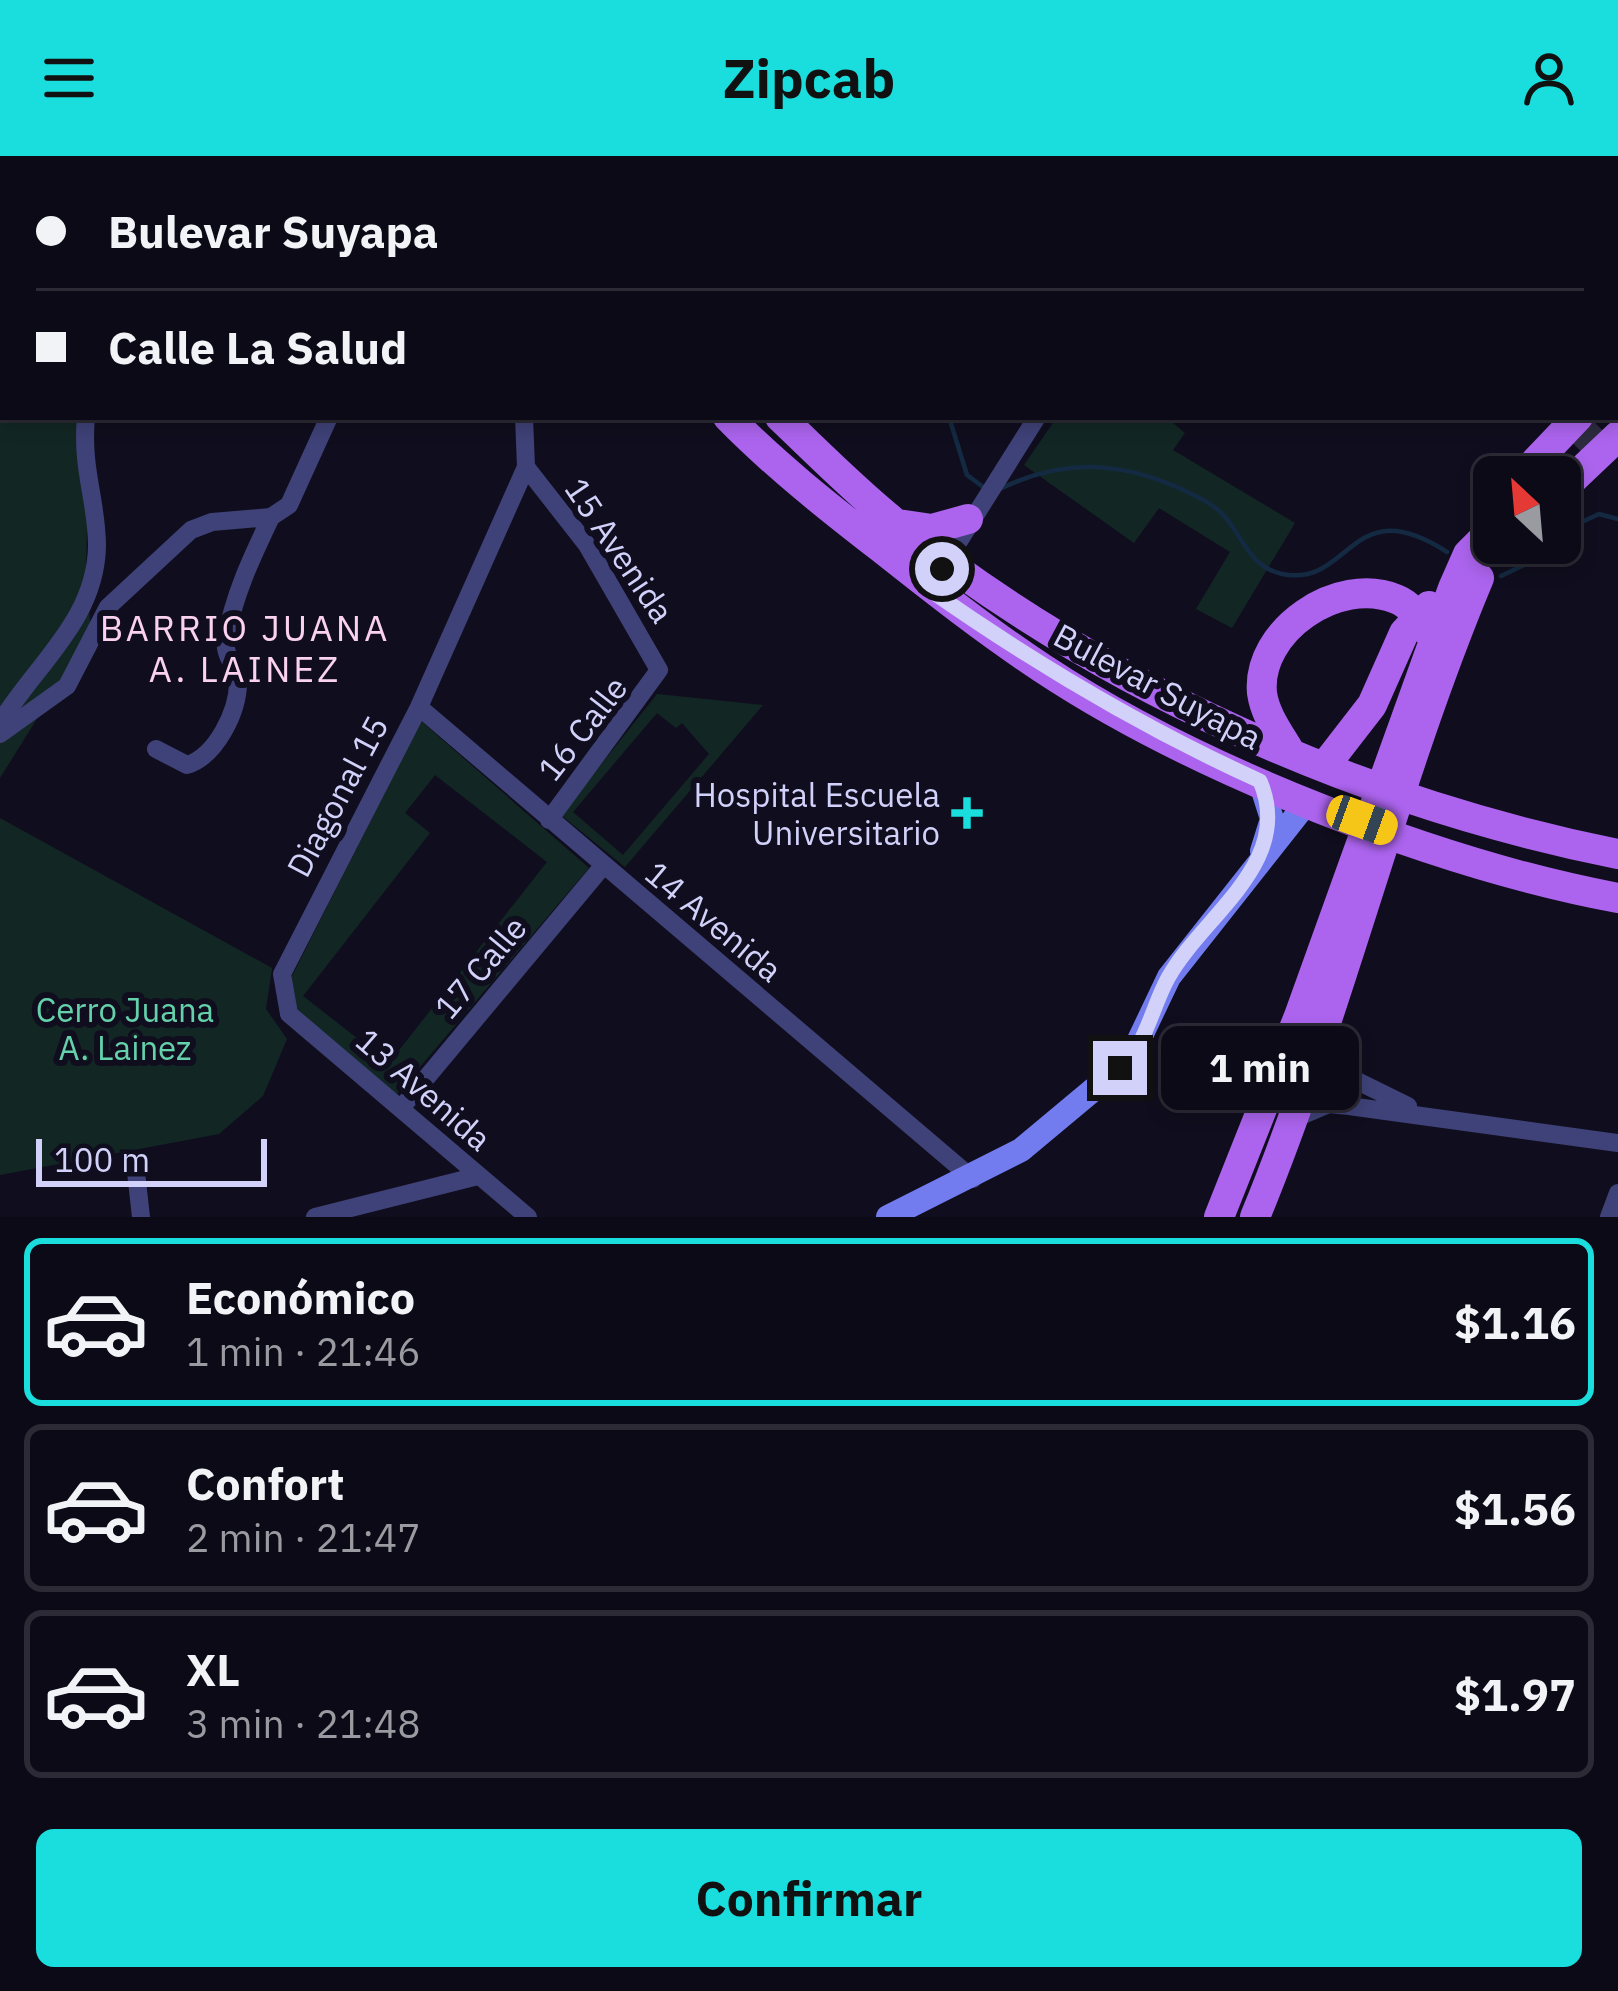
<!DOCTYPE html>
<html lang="es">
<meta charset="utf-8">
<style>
:root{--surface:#0c0a16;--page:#1a1823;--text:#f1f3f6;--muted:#9a9aa1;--line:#2c2b35;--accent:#19dedd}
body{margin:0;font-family:"IBM Plex Sans",sans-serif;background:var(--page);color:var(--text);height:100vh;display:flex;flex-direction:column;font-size:45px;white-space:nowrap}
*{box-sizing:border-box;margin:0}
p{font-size:39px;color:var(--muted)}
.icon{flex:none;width:66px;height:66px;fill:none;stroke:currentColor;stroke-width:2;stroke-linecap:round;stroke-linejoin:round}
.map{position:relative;height:1061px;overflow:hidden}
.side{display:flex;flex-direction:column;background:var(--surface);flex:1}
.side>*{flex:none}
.banner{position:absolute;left:0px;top:0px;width:1620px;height:264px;box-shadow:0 6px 18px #0003,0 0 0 3px var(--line);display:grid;align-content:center;height:264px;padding:0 36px;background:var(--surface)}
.needle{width:78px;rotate:334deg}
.controls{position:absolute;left:1473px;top:300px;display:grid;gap:24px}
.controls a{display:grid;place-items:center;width:108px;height:108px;border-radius:18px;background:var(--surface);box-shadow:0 6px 18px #0003,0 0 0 3px var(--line);font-size:60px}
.scale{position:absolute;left:36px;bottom:30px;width:231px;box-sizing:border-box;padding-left:12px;border:6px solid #d1d1fa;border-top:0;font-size:33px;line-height:42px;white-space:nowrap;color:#d1d1fa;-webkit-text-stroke:9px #100e1e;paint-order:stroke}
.end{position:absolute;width:54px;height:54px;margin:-27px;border:15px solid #d1d1fa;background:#111;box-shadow:0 0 0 6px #111}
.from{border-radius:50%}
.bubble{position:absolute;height:84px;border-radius:18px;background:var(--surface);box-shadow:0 6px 18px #0003,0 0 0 3px var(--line);font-size:39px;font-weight:700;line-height:84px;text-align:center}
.car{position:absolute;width:36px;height:72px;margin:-36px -18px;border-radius:15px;box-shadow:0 0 9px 3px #0007;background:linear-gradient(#f5c518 24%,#345 0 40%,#f5c518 0 76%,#345 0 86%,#f5c518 0)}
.banner b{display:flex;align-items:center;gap:42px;height:114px;font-size:45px}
.banner b+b{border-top:3px solid var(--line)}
.banner i{width:30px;height:30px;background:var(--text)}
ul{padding:21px 0 0;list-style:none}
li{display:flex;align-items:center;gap:36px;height:168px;margin:0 24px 18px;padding:0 12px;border:6px solid var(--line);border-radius:18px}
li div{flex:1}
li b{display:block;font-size:45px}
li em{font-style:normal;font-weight:700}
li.on{border-color:var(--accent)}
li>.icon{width:108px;height:108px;stroke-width:1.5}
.button{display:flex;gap:24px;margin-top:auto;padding:24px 36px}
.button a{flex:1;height:138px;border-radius:18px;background:var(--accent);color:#111;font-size:48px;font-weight:700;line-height:138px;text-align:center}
header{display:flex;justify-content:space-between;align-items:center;height:156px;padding:0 36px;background:var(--accent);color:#111;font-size:54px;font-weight:700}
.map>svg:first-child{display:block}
</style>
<header><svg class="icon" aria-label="menu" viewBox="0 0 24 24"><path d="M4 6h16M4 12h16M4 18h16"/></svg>Zipcab<svg class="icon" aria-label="person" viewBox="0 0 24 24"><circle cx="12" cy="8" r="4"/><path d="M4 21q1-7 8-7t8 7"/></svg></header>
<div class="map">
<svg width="1618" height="1061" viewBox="0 0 1618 1061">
<rect width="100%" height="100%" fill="#100e1e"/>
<path fill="#122724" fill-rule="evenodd" d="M 0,0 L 70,3 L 3,3 L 3,261 L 89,261 L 86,418 L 91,476 L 0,622 Z
M 1057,261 L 1166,261 L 1185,277 L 1173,294 L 1295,367 L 1232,472 L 1196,453 L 1230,396 L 1159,352 L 1134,387 L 1024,309 Z
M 657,538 L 763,549 L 625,711 L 561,659 ZM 657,557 L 676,572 L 682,567 L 709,598 L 623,699 L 573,656 Z
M 421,565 L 589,712 L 397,938 L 296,853 L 289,826 ZM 435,619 L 547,706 L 389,907 L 303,840 L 430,677 L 405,657 Z
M 0,662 L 272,812 L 266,853 L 287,883 L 263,940 L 219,978 L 0,1019 Z"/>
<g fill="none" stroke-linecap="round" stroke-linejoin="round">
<path stroke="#142a42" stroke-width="4.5" d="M 702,0 L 706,3
M 949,261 L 967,319 L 986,333
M 1002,332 C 1062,303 1118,305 1179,332 C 1195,340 1214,347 1225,361 C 1244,383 1250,411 1282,418 C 1352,432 1349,333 1447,396
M 1560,376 L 1599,358 L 1618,363
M 1501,420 L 1530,406 L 1545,387"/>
<path stroke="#2d2b3f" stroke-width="30" stroke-dasharray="30 15" stroke-linecap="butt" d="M 1543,321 L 1603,261"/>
<path stroke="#3f4278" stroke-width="18" d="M 79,0 L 80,3
M 944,0 L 946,3
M 1191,0 L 1194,3
M 1221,3 L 1223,0
M 524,261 L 526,311 L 419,551 L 282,818 L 289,858 L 528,1061
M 526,311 L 587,389 L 659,514 L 549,664
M 944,409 L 1037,261
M 419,551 L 973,1023
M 0,567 C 35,509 96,464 97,390 C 97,345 81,313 86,261
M 0,578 L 67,530 L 108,451 L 191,374 L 212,366 L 271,361 L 289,349 L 329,261
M 156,593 L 187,609 C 216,600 238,556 238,526 C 237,510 223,500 226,483 C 234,438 252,401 271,361
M 1322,881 L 1339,916 L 1408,950
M 402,951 L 603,710
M 1296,962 L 1329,948 L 1349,950 L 1618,987
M 135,1007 L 141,1061
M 315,1061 L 478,1020
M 1609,1061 L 1618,1037"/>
<path stroke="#727cef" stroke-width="24" d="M 1260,625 L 1272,663 L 1262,695
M 888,1061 L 1021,994 L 1130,903 L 1169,821 L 1308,645"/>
<path stroke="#ac64ee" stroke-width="30" d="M 485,0 L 488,3
M 533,0 L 536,3
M 1617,223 L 1618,222
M 728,261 C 775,309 828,351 881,392 C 934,434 986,475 1042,512 C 1196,614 1437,708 1618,742
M 780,261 C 817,296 854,334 894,366 C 1101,531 1359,646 1618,698
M 1521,321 L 1578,261
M 1560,335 L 1618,280
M 898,368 L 932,373 L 968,363
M 1290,596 C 1279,577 1265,559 1262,537 C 1256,475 1338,419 1396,443 C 1414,450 1423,468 1434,484
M 1324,611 L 1372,549 L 1404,477 L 1429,450
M 1219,1061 L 1299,860 L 1453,432 L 1468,398 L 1494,372
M 1255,1061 C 1341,852 1392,630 1479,422"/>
</g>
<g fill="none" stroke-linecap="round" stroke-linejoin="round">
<path stroke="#d1d1fa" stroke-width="15" d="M 942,413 L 927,432 C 1034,507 1141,571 1260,625 C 1295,707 1203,759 1168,822 C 1151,853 1147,888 1120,912"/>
</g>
<path fill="#19dedd" stroke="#100e1e" stroke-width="4.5" d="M961 639h12v12h12v12h-12v12h-12v-12h-12v-12h12z"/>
<g text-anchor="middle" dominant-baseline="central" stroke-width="12" stroke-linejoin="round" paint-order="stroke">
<g font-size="33" fill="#d1d1fa" stroke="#100e1e">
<text transform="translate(620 394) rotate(56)">15 Avenida</text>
<text transform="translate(1158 530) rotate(28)">Bulevar Suyapa</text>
<text transform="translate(582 572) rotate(-52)">16 Calle</text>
<text transform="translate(337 640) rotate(-62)">Diagonal 15</text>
<text transform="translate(714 765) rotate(40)">14 Avenida</text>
<text transform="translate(480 811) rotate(-50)">17 Calle</text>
<text transform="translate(424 933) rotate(41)">13 Avenida</text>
</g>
<g font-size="33" fill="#d1d1fa" stroke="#100e1e" text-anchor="end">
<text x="940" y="638">Hospital Escuela<tspan x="940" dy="38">Universitario</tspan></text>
</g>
<g font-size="33" fill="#65d1ab" stroke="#100e1e">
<text x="125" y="853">Cerro Juana<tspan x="125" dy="38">A. Lainez</tspan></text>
</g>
<g font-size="36" letter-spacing="3" fill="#fad2f0" stroke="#100e1e">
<text x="245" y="471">BARRIO JUANA<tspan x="245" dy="41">A. LAINEZ</tspan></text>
</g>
</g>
</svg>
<div class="controls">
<a><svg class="needle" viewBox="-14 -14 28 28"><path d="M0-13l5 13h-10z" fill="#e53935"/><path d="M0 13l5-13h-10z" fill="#9a9aa1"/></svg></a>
</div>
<div class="scale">100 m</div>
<i class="end from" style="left:942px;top:413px"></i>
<i class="end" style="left:1120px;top:912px"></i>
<div class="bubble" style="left:1161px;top:870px;width:198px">1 min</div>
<i class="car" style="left:1362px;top:664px;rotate:110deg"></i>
<div class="banner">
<b><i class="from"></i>Bulevar Suyapa</b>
<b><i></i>Calle La Salud</b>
</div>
</div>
<section class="side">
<ul>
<li class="on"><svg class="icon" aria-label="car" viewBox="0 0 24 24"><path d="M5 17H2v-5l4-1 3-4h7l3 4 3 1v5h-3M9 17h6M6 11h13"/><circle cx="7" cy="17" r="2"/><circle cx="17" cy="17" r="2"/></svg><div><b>Económico</b><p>1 min · 21:46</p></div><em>$1.16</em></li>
<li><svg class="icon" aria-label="car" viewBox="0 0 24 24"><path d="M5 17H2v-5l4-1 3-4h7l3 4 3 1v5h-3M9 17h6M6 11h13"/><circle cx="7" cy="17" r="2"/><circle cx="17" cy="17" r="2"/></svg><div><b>Confort</b><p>2 min · 21:47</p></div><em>$1.56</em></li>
<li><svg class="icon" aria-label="car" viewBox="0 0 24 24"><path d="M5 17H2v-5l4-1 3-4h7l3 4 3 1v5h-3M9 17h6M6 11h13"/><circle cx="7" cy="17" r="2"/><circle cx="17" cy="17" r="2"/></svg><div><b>XL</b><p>3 min · 21:48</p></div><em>$1.97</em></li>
</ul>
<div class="button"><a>Confirmar</a></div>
</section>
